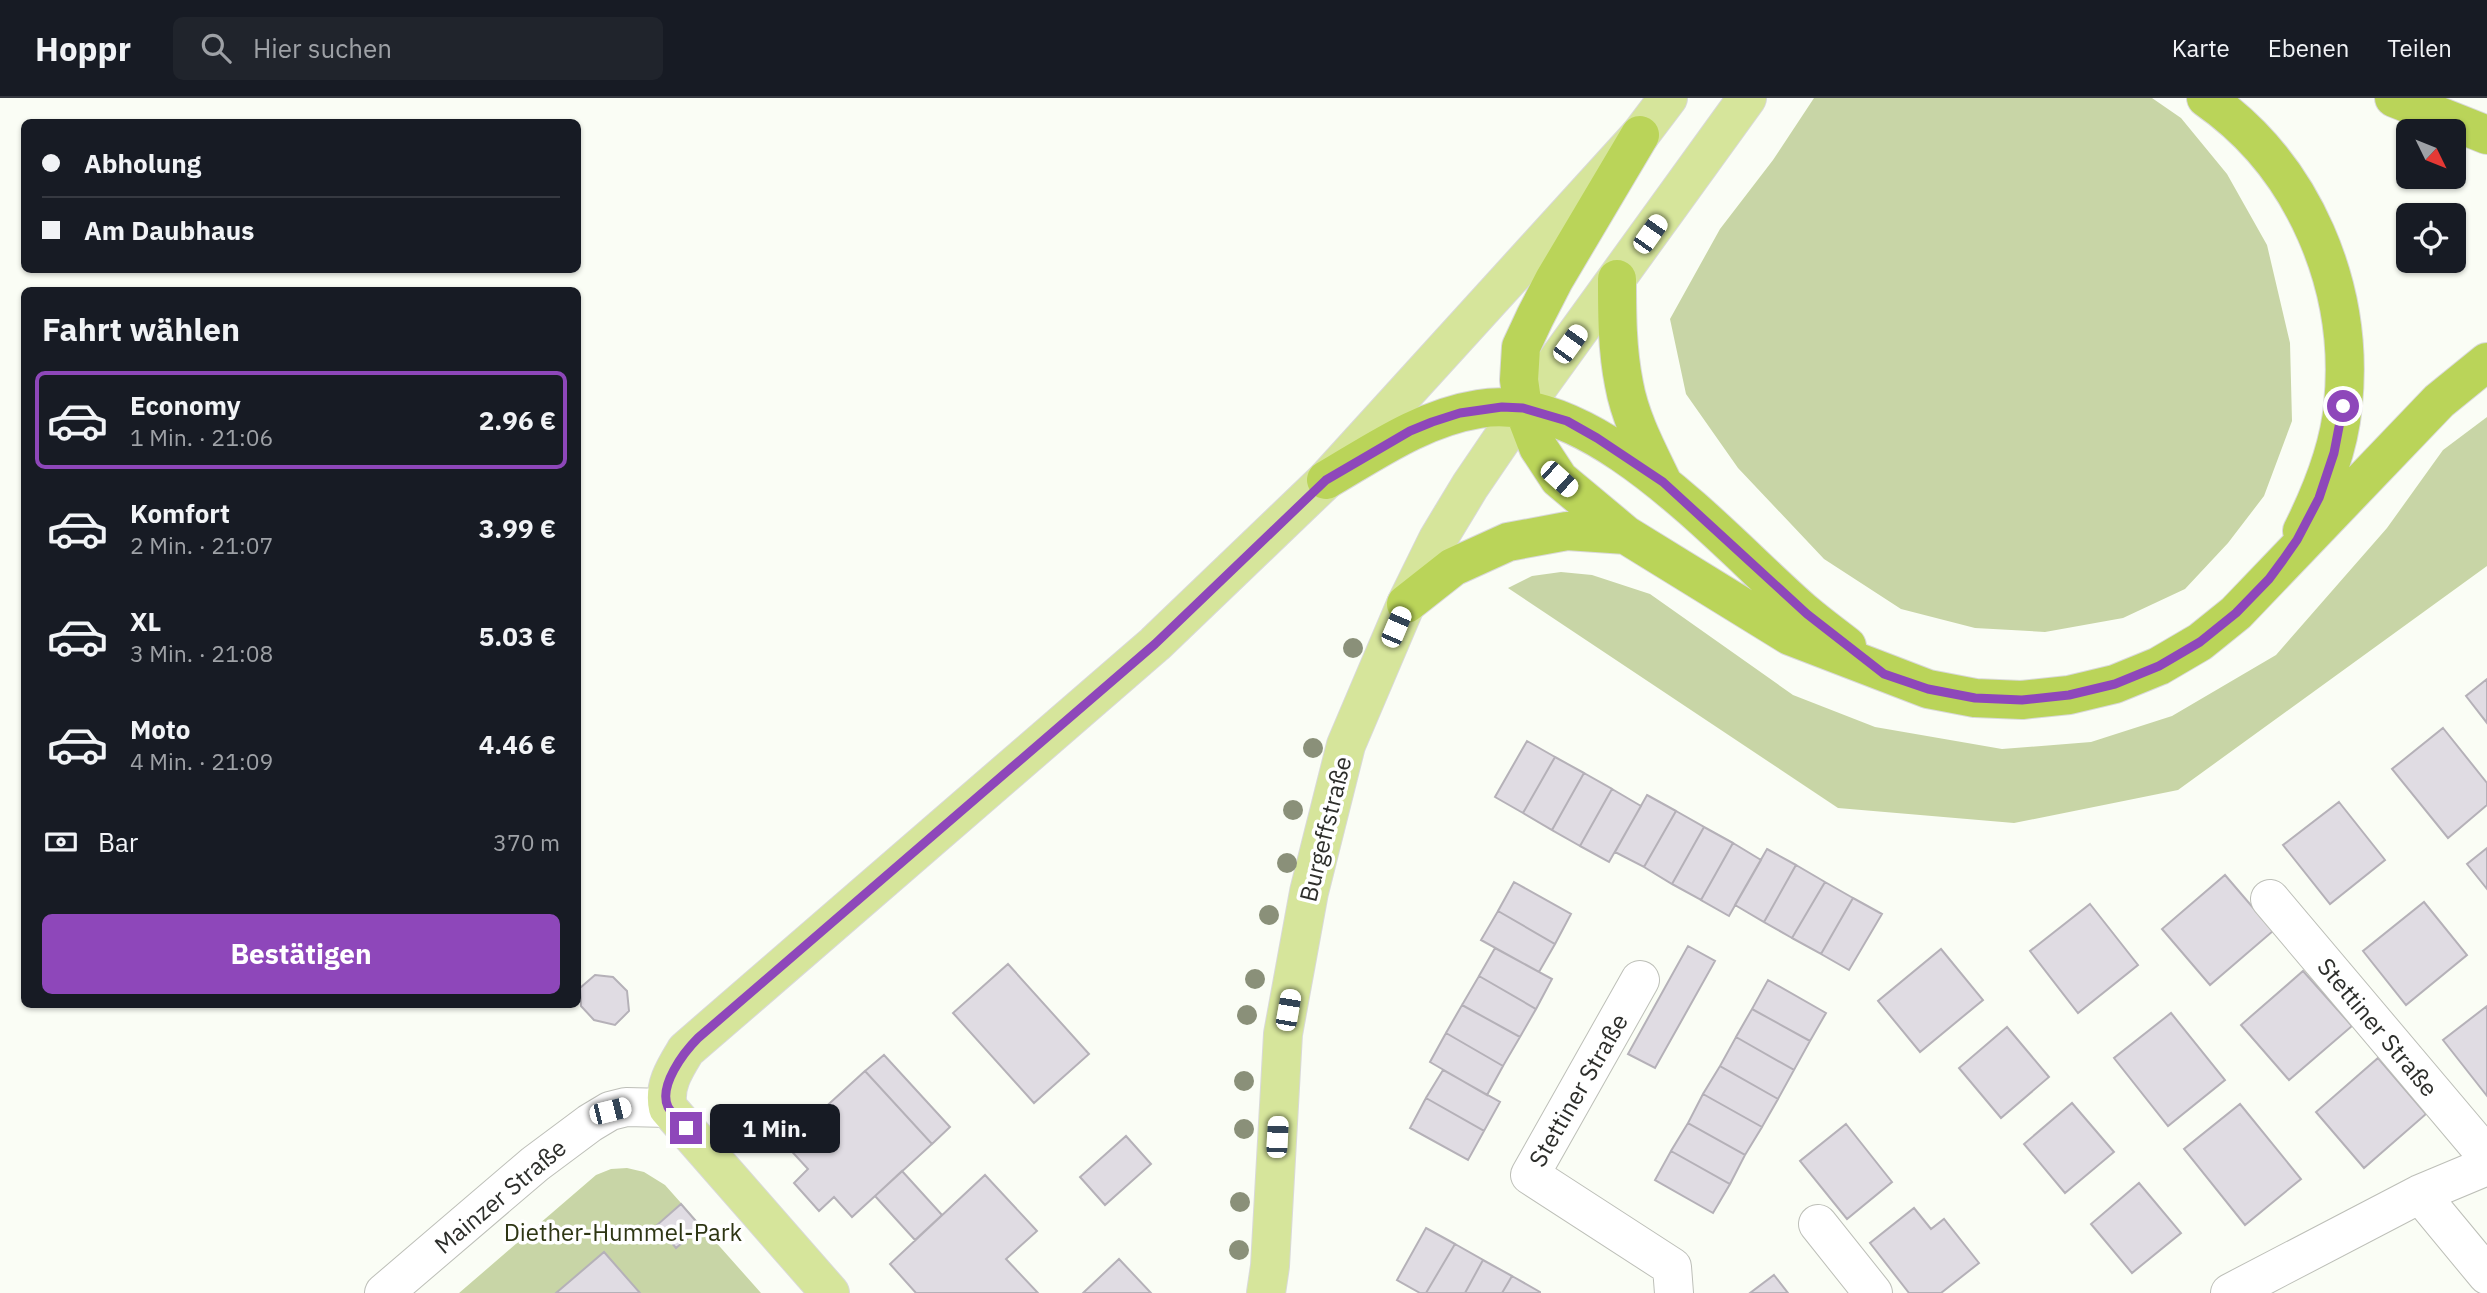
<!DOCTYPE html>
<html lang="de">
<meta charset="utf-8">
<style>
:root{--surface:#171b24;--page:#20242c;--text:#f1f3f6;--muted:#9ea1a6;--line:#363941;--accent:#8e47ba}
body{margin:0;font-family:"IBM Plex Sans",sans-serif;background:var(--page);color:var(--text);height:100vh;display:flex;flex-direction:column;font-size:26px;white-space:nowrap}
*{box-sizing:border-box;margin:0}
p{font-size:23px;color:var(--muted)}
.icon{flex:none;width:38px;height:38px;fill:none;stroke:currentColor;stroke-width:2;stroke-linecap:round;stroke-linejoin:round}
.map{position:relative;flex:1;overflow:hidden}
.drawer{position:absolute;left:21px;top:189px;width:560px;height:721px;display:flex;flex-direction:column;background:var(--surface);border-radius:10px;box-shadow:0 2px 5px #0004}
.drawer>*{flex:none}
.top-card{position:absolute;left:21px;top:21px;width:560px;height:154px;border-radius:10px;box-shadow:0 2px 5px #0004;display:grid;align-content:center;height:154px;padding:0 21px;background:var(--surface)}
.needle{width:46px;rotate:133deg}
.fabs{position:absolute;left:2396px;top:21px;display:grid;gap:14px}
.fabs a{display:grid;place-items:center;width:70px;height:70px;border-radius:10px;background:var(--surface);box-shadow:0 2px 5px #0004;font-size:35px}
.end{position:absolute;width:32px;height:32px;margin:-16px;border:9px solid #8e47ba;background:#fff;box-shadow:0 0 0 4px #fff}
.from{border-radius:50%}
.bubble{position:absolute;height:49px;border-radius:10px;background:var(--surface);box-shadow:0 2px 5px #0004;font-size:23px;font-weight:700;line-height:49px;text-align:center}
.car{position:absolute;width:21px;height:42px;margin:-21px -10px;border-radius:9px;box-shadow:0 0 5px 2px #0007;background:linear-gradient(#fff 24%,#345 0 40%,#fff 0 76%,#345 0 86%,#fff 0)}
.top-card b{display:flex;align-items:center;gap:24px;height:66px;font-size:26px}
.top-card b+b{border-top:2px solid var(--line)}
.top-card i{width:18px;height:18px;background:var(--text)}
ul{padding:0;list-style:none}
li{display:flex;align-items:center;gap:21px;height:98px;margin:0 14px 10px;padding:0 7px;border:4px solid transparent;border-radius:10px}
li div{flex:1}
li b{display:block;font-size:26px}
li em{font-style:normal;font-weight:700}
li.on{border-color:var(--accent)}
li>.icon{width:63px;height:63px;stroke-width:1.5}
h2{padding:0 21px;font-size:32px;line-height:84px}
.pay{display:flex;align-items:center;gap:18px;height:77px;padding:0 21px;font-size:26px}
.pay p{margin-inline-start:auto}
.action{display:flex;gap:14px;margin-top:auto;padding:14px 21px}
.action a{flex:1;height:80px;border-radius:10px;background:var(--accent);color:#fff;font-size:28px;font-weight:700;line-height:80px;text-align:center}
header{display:flex;align-items:center;gap:42px;box-sizing:border-box;height:98px;padding:0 35px;background:var(--surface);border-bottom:2px solid var(--line)}
header strong{font-size:33px}
nav{display:flex;gap:38px;margin-inline-start:auto;font-size:24px}
.search{width:490px;height:63px;background:var(--page);display:flex;align-items:center;gap:18px;box-sizing:border-box;padding:0 24px;border-radius:10px;color:var(--muted);font-size:26px}
.map>svg:first-child{display:block}
</style>
<header>
<strong>Hoppr</strong>
<div class="search"><svg class="icon" aria-label="search" viewBox="0 0 24 24"><circle cx="10" cy="10" r="6"/><path d="M15 15l6 6"/></svg>Hier suchen</div>
<nav><a>Karte</a><a>Ebenen</a><a>Teilen</a></nav>
</header>
<div class="map">
<svg width="2487" height="1195" viewBox="0 0 2487 1195">
<rect width="100%" height="100%" fill="#fafdf5"/>
<path fill="#c8d5a6" d="M 1814,0 L 2152,0 L 2181,20 L 2227,76 L 2267,147 L 2290,245 L 2292,323 L 2264,398 L 2228,445 L 2185,491 L 2123,520 L 2045,534 L 1975,530 L 1901,511 L 1824,461 L 1738,370 L 1686,296 L 1670,221 L 1720,131 L 1773,62 Z
M 2487,319 L 2487,468 L 2178,692 L 2014,725 L 1838,710 L 1508,490 L 1532,478 L 1561,474 L 1592,477 L 1650,496 L 1793,597 L 1875,629 L 2002,651 L 2091,644 L 2172,618 L 2276,557 L 2387,430 L 2443,352 Z
M 627,1070 L 644,1074 L 665,1087 L 761,1195 L 459,1195 L 596,1077 L 611,1071 Z"/>
<path fill="#e0dce3" stroke="#b5b1b8" stroke-width="2" d="M 2487,581 L 2487,625 L 2466,598 Z
M 2443,630 L 2487,685 L 2487,707 L 2448,740 L 2392,671 Z
M 1527,643 L 1555,659 L 1523,715 L 1495,699 Z
M 1555,659 L 1584,675 L 1552,732 L 1523,715 Z
M 1584,675 L 1612,691 L 1580,748 L 1552,732 Z
M 1612,691 L 1641,708 L 1609,764 L 1580,748 Z
M 1647,697 L 1676,713 L 1644,769 L 1615,754 Z
M 2339,704 L 2385,762 L 2330,806 L 2283,747 Z
M 1676,713 L 1704,729 L 1672,786 L 1644,769 Z
M 1704,729 L 1733,745 L 1701,802 L 1672,786 Z
M 1733,745 L 1761,762 L 1729,818 L 1701,802 Z
M 2487,750 L 2487,791 L 2467,766 Z
M 1767,751 L 1796,767 L 1764,824 L 1735,807 Z
M 1796,767 L 1825,784 L 1792,840 L 1764,824 Z
M 2225,777 L 2273,833 L 2210,887 L 2162,831 Z
M 1514,784 L 1571,816 L 1555,846 L 1498,813 Z
M 1825,784 L 1853,800 L 1821,856 L 1792,840 Z
M 1853,800 L 1882,816 L 1849,872 L 1821,856 Z
M 2424,804 L 2467,857 L 2406,907 L 2363,853 Z
M 2090,806 L 2138,867 L 2078,915 L 2030,853 Z
M 1498,813 L 1555,846 L 1539,874 L 1481,842 Z
M 1688,848 L 1715,863 L 1655,970 L 1628,956 Z
M 1495,850 L 1552,881 L 1536,911 L 1479,878 Z
M 1941,851 L 1983,902 L 1920,954 L 1878,903 Z
M 1008,866 L 1089,956 L 1034,1005 L 953,915 Z
M 2303,873 L 2352,928 L 2289,982 L 2241,927 Z
M 595,877 L 613,879 L 627,893 L 629,913 L 615,927 L 594,922 L 581,908 L 580,890 Z
M 1479,878 L 1536,911 L 1520,939 L 1462,907 Z
M 1768,882 L 1826,915 L 1810,943 L 1752,911 Z
M 1462,907 L 1520,939 L 1503,968 L 1446,935 Z
M 2487,908 L 2487,998 L 2443,942 Z
M 1752,911 L 1810,943 L 1794,972 L 1736,939 Z
M 2171,915 L 2225,982 L 2168,1028 L 2114,960 Z
M 2007,929 L 2049,979 L 2001,1020 L 1959,970 Z
M 1446,935 L 1503,968 L 1487,997 L 1430,964 Z
M 1736,939 L 1794,972 L 1778,1001 L 1720,968 Z
M 884,957 L 950,1029 L 932,1046 L 865,973 Z
M 2378,960 L 2426,1016 L 2364,1070 L 2316,1014 Z
M 1720,968 L 1778,1001 L 1762,1029 L 1703,996 Z
M 1443,972 L 1500,1004 L 1484,1033 L 1426,1000 Z
M 865,973 L 932,1046 L 852,1119 L 834,1099 L 819,1113 L 794,1085 L 808,1071 L 785,1046 Z
M 1703,996 L 1762,1029 L 1745,1057 L 1688,1025 Z
M 1426,1000 L 1484,1033 L 1468,1062 L 1410,1030 Z
M 2072,1005 L 2114,1054 L 2065,1095 L 2024,1046 Z
M 2240,1006 L 2301,1081 L 2245,1127 L 2184,1051 Z
M 1688,1025 L 1745,1057 L 1730,1086 L 1671,1053 Z
M 1846,1026 L 1892,1084 L 1847,1121 L 1800,1063 Z
M 1126,1038 L 1151,1066 L 1105,1107 L 1080,1079 Z
M 1671,1053 L 1730,1086 L 1713,1115 L 1655,1082 Z
M 902,1073 L 942,1117 L 915,1142 L 875,1098 Z
M 985,1077 L 1037,1133 L 1006,1161 L 1038,1195 L 916,1195 L 890,1166 Z
M 2139,1085 L 2181,1135 L 2132,1175 L 2091,1126 Z
M 681,1106 L 701,1129 L 676,1150 L 657,1127 Z
M 1914,1110 L 1931,1131 L 1944,1121 L 1979,1165 L 1941,1195 L 1909,1195 L 1870,1145 Z
M 1426,1130 L 1455,1146 L 1426,1195 L 1420,1195 L 1397,1182 Z
M 1455,1146 L 1483,1162 L 1465,1195 L 1426,1195 Z
M 604,1154 L 640,1195 L 556,1195 Z
M 1119,1161 L 1151,1195 L 1083,1195 Z
M 1483,1162 L 1512,1178 L 1502,1195 L 1465,1195 Z
M 1774,1177 L 1788,1195 L 1750,1195 Z
M 1512,1178 L 1540,1194 L 1540,1195 L 1502,1195 Z"/>
<g fill="none" stroke-linecap="round" stroke-linejoin="round">
<defs>
<path id="minor" d="M 2270,801 L 2487,1058
M 1640,882 L 1530,1077 L 1672,1169 L 1674,1195
M 2420,1096 L 2487,1177
M 1818,1126 L 1873,1195
M 384,1195 L 535,1066 L 590,1025 L 610,1013 L 626,1009 L 668,1010
M 2230,1195 L 2420,1096 L 2487,1068"/>
<path id="major" d="M 830,1195 L 668,1010 C 663,988 675,970 686,952 L 1155,546 L 1326,382 L 1640,37 L 1668,0
M 1266,1195 L 1270,1168 L 1283,936 L 1309,794 L 1346,647 L 1406,506 L 1438,441 L 1470,388 L 1523,310 L 1747,0"/>
<path id="highway" d="M 2206,0 C 2304,68 2355,189 2343,307 C 2339,351 2322,393 2302,433
M 2394,0 L 2487,37
M 1640,37 L 1554,182 L 1535,219 L 1521,249 L 1519,282 L 1523,310 L 1538,349 L 1559,381 L 1626,437 L 1790,538 L 1928,591 L 1975,600 L 2022,602 L 2069,597 L 2115,586 L 2159,568 L 2200,544 L 2236,515 L 2439,303 L 2487,264
M 1617,181 C 1617,216 1617,251 1624,286 C 1630,320 1647,352 1662,383
M 1326,382 C 1374,354 1422,320 1479,311 C 1594,291 1725,446 1805,515 C 1819,527 1833,537 1847,548
M 1406,506 L 1453,469 L 1508,444 L 1567,433 L 1626,437"/>
</defs>
<use href="#minor" stroke="#bdbfb8" stroke-width="40"/>
<use href="#major" stroke="#d9d9d9" stroke-width="40"/>
<use href="#highway" stroke="#d9d9d9" stroke-width="40"/>
<use href="#minor" stroke="#fff" stroke-width="38"/>
<use href="#major" stroke="#d6e59b" stroke-width="38"/>
<use href="#highway" stroke="#bad459" stroke-width="38"/>
</g>
<g fill="#8a9079">
<circle cx="1353" cy="550" r="10"/>
<circle cx="1313" cy="650" r="10"/>
<circle cx="1293" cy="712" r="10"/>
<circle cx="1287" cy="765" r="10"/>
<circle cx="1269" cy="817" r="10"/>
<circle cx="1255" cy="881" r="10"/>
<circle cx="1247" cy="917" r="10"/>
<circle cx="1244" cy="983" r="10"/>
<circle cx="1244" cy="1031" r="10"/>
<circle cx="1240" cy="1104" r="10"/>
<circle cx="1239" cy="1152" r="10"/>
</g>
<g fill="none" stroke-linecap="round" stroke-linejoin="round">
<path stroke="#8e47ba" stroke-width="9" d="M 686,1030 C 681,1024 672,1016 668,1009 C 658,988 684,954 698,940 L 1155,546 L 1326,382 L 1410,333 L 1432,324 L 1460,315 L 1502,309 L 1523,310 L 1567,323 L 1597,340 L 1663,384 L 1807,516 L 1884,576 L 1928,591 L 1975,600 L 2022,602 L 2069,597 L 2115,586 L 2159,568 L 2200,544 L 2236,515 L 2269,481 L 2283,462 L 2297,442 L 2319,400 L 2334,355 L 2343,308"/>
</g>
<g text-anchor="middle" dominant-baseline="central" stroke-width="7" stroke-linejoin="round" paint-order="stroke">
<g font-size="24" fill="#2d2e2b" stroke="#fff">
<text transform="translate(1325 731) rotate(-76)">Burgeffstraße</text>
<text transform="translate(2378 929) rotate(50)">Stettiner Straße</text>
<text transform="translate(1578 992) rotate(-60)">Stettiner Straße</text>
<text transform="translate(500 1098) rotate(-40)">Mainzer Straße</text>
</g>
<g font-size="24" fill="#2e3614" stroke="#fff">
<text x="623" y="1134">Diether-Hummel-Park</text>
</g>
</g>
</svg>
<div class="fabs">
<a><svg class="needle" viewBox="-14 -14 28 28"><path d="M0-13l5 13h-10z" fill="#e53935"/><path d="M0 13l5-13h-10z" fill="#9ea1a6"/></svg></a>
<a><svg class="icon" aria-label="locate" viewBox="0 0 24 24"><circle cx="12" cy="12" r="6"/><path d="M12 2v4M12 18v4M2 12h4M18 12h4"/></svg></a>
</div>
<i class="end from" style="left:2343px;top:308px"></i>
<i class="end" style="left:686px;top:1030px"></i>
<div class="bubble" style="left:710px;top:1006px;width:130px">1 Min.</div>
<i class="car" style="left:1650px;top:136px;rotate:35deg"></i>
<i class="car" style="left:1570px;top:246px;rotate:36deg"></i>
<i class="car" style="left:1559px;top:381px;rotate:132deg"></i>
<i class="car" style="left:1396px;top:529px;rotate:23deg"></i>
<i class="car" style="left:1288px;top:912px;rotate:10deg"></i>
<i class="car" style="left:610px;top:1013px;rotate:76deg"></i>
<i class="car" style="left:1277px;top:1039px;rotate:3deg"></i>
<div class="top-card">
<b><i class="from"></i>Abholung</b>
<b><i></i>Am Daubhaus</b>
</div>
<section class="drawer">
<h2>Fahrt wählen</h2>
<ul>
<li class="on"><svg class="icon" aria-label="car" viewBox="0 0 24 24"><path d="M5 17H2v-5l4-1 3-4h7l3 4 3 1v5h-3M9 17h6M6 11h13"/><circle cx="7" cy="17" r="2"/><circle cx="17" cy="17" r="2"/></svg><div><b>Economy</b><p>1 Min. · 21:06</p></div><em>2.96 €</em></li>
<li><svg class="icon" aria-label="car" viewBox="0 0 24 24"><path d="M5 17H2v-5l4-1 3-4h7l3 4 3 1v5h-3M9 17h6M6 11h13"/><circle cx="7" cy="17" r="2"/><circle cx="17" cy="17" r="2"/></svg><div><b>Komfort</b><p>2 Min. · 21:07</p></div><em>3.99 €</em></li>
<li><svg class="icon" aria-label="car" viewBox="0 0 24 24"><path d="M5 17H2v-5l4-1 3-4h7l3 4 3 1v5h-3M9 17h6M6 11h13"/><circle cx="7" cy="17" r="2"/><circle cx="17" cy="17" r="2"/></svg><div><b>XL</b><p>3 Min. · 21:08</p></div><em>5.03 €</em></li>
<li><svg class="icon" aria-label="car" viewBox="0 0 24 24"><path d="M5 17H2v-5l4-1 3-4h7l3 4 3 1v5h-3M9 17h6M6 11h13"/><circle cx="7" cy="17" r="2"/><circle cx="17" cy="17" r="2"/></svg><div><b>Moto</b><p>4 Min. · 21:09</p></div><em>4.46 €</em></li>
</ul>
<div class="pay"><svg class="icon" aria-label="cash" viewBox="0 0 24 24"><path d="M3 7h18v10H3z"/><circle cx="12" cy="12" r="2"/></svg>Bar<p>370 m</p></div>
<div class="action"><a>Bestätigen</a></div>
</section>
</div>
